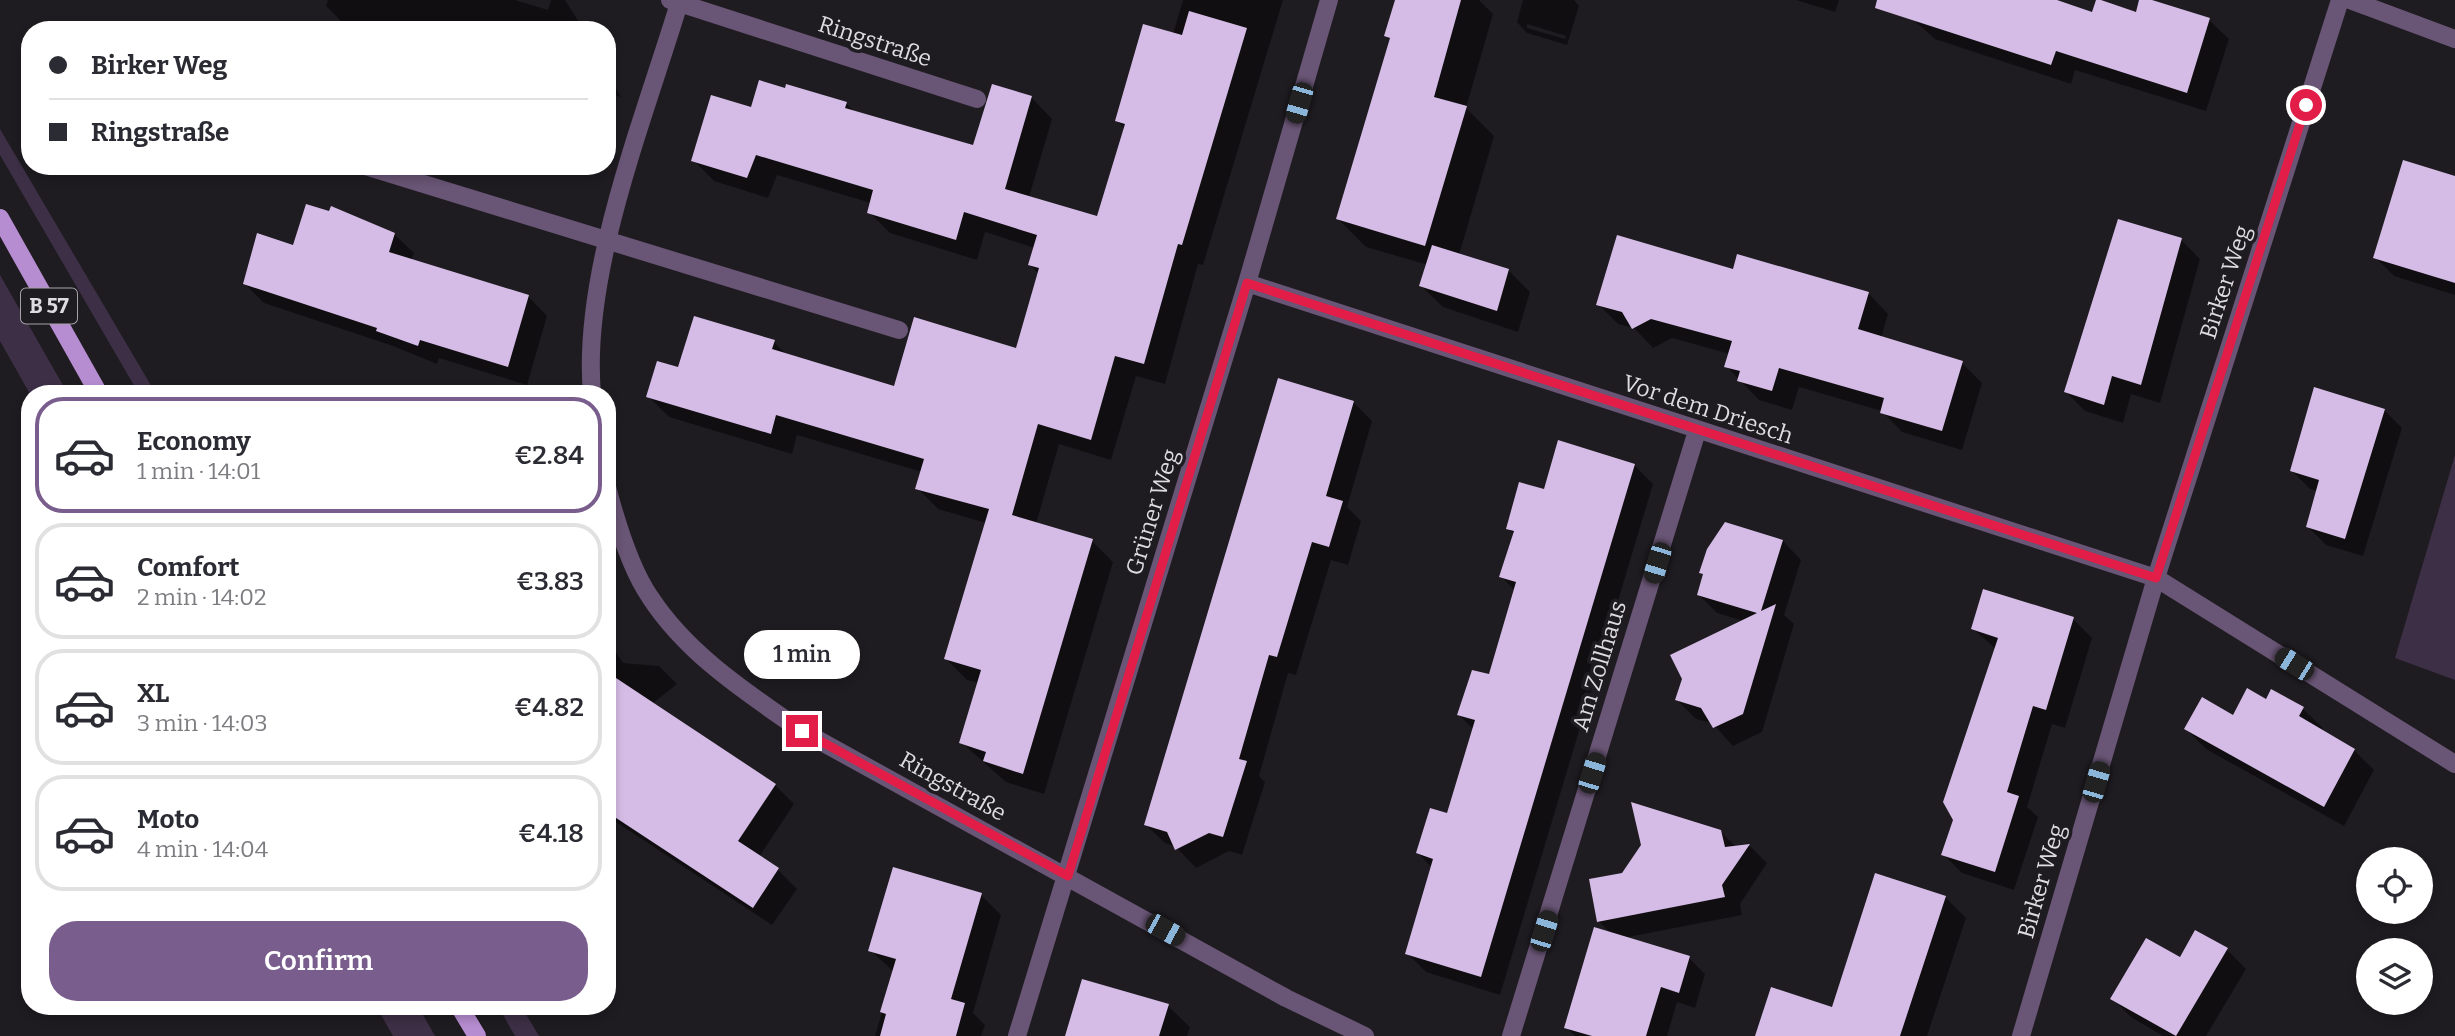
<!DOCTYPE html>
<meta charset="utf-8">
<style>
:root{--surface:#fff;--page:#f7f7f7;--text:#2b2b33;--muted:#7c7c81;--line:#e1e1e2;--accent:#785d8d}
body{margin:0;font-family:Bitter,serif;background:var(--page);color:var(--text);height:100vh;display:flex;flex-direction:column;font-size:26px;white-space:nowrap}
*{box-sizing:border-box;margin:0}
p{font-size:23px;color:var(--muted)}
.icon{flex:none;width:38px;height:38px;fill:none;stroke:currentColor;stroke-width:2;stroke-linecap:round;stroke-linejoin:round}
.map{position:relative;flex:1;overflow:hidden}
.sheet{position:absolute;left:21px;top:385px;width:595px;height:630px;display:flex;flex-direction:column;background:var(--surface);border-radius:28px;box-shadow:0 4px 10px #0003}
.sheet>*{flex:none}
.banner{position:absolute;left:21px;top:21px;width:595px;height:154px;border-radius:28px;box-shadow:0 4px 10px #0003;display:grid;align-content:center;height:154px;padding:0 28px;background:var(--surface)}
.fabs{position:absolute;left:2356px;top:847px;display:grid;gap:14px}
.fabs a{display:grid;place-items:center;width:77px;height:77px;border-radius:50%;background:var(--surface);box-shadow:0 4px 10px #0003;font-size:35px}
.end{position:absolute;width:32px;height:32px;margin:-16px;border:9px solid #e11d48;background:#fff;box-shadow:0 0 0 4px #fff}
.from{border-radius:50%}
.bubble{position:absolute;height:49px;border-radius:24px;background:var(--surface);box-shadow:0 4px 10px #0003;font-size:23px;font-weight:600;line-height:49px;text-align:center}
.car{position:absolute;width:21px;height:42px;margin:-21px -10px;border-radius:9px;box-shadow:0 0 5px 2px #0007;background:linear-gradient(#222 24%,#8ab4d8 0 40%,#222 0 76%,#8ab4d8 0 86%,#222 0)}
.banner b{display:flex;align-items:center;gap:24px;height:66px;font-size:26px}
.banner b+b{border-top:2px solid var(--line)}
.banner i{width:18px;height:18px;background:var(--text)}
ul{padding:12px 0 0;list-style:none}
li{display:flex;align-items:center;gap:21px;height:116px;margin:0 14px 10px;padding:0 14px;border:4px solid var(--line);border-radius:28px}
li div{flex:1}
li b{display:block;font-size:26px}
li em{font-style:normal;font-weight:600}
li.current{border-color:var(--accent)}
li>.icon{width:63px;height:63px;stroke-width:1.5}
.button{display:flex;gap:14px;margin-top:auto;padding:14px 28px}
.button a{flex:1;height:80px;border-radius:28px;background:var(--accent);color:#fff;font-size:28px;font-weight:600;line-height:80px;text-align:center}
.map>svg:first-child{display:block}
</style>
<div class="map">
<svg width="2455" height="1036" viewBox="0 0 2455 1036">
<rect width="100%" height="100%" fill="#1f1c21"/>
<path fill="#3d2f46" d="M 0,129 L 156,394 L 139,394 L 0,155 Z
M 0,275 L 68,394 L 30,394 L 0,341 Z
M 2455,455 L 2455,680 L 2395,658 Z
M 376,1006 L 418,1006 L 435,1036 L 393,1036 Z
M 498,1006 L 521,1006 L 539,1036 L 515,1036 Z"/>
<path fill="#0007" fill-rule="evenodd" d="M 328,0 L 515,0 L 548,10 L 551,0 L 565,0 L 584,30 L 360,30 L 345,25 L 326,6 Z
M 1183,0 L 1283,0 L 1203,265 L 1198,264 L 1165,384 L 1136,376 L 1111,460 L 1059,444 L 1036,524 L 1092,541 L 1113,562 L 1044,794 L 1006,782 L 961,742 L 979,683 L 967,680 L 946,659 L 986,523 L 938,509 L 917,488 L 922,472 L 797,435 L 792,454 L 669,417 L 648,396 L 679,369 L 774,342 L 788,356 L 895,388 L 1017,350 L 1039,274 L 1030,265 L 1035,248 L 985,232 L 977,260 L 890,233 L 869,212 L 871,203 L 777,175 L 768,198 L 714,181 L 693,160 L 753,110 L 846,103 L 855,113 L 974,147 L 1031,97 L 1052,119 L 1029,197 L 1099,218 L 1125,129 L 1117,121 L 1173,34 Z
M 1397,0 L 1479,0 L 1493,14 L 1466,108 L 1494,136 L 1459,255 L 1509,271 L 1530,292 L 1518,332 L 1443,307 L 1421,286 L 1428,265 L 1366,247 L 1338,219 L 1391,41 L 1386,36 Z
M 1523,0 L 1574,0 L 1579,6 L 1567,45 L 1527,33 L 1517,22 ZM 1527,24 L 1566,36 L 1565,39 L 1527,28 Z
M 1796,0 L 1839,0 L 1835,12 Z
M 1891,0 L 2051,0 L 2093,14 L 2137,14 L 2141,0 L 2146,0 L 2209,20 L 2229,39 L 2206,111 L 2075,70 L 2071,84 L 1935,39 Z
M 607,72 L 621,97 L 607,93 Z
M 2455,178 L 2455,295 L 2394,276 L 2375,257 Z
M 394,234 L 414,253 L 411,261 L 528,296 L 547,316 L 527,385 L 439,358 L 437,364 L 393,346 L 264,303 L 245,284 L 294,247 Z
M 2181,240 L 2200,259 L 2160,403 L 2131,394 L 2123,423 L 2085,411 L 2066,392 Z
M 1738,257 L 1869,294 L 1888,314 L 1881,338 L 1962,363 L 1982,383 L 1962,450 L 1902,432 L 1882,411 L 1799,387 L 1792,410 L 1759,400 L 1726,366 L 1730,354 L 1672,338 L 1653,348 L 1634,328 L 1618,324 L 1598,304 L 1734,271 Z
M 1353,402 L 1372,421 L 1347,507 L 1361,521 L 1348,565 L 1331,560 L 1296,675 L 1288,673 L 1259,776 L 1265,782 L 1242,855 L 1229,851 L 1196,868 L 1176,847 L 1165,843 L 1145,824 Z
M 2384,410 L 2402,428 L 2363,556 L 2326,545 L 2308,527 L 2318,491 L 2310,489 L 2292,471 Z
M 1634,465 L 1653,484 L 1500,995 L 1426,972 L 1407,953 L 1432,868 L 1418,853 L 1448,815 L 1474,730 L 1459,715 L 1490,677 L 1515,591 L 1501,576 L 1514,535 L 1508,528 L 1545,492 Z
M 1783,541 L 1801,560 L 1784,615 L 1794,624 L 1762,732 L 1733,746 L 1712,723 L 1696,719 L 1677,700 L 1744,621 L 1717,613 L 1699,595 L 1704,576 L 1701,572 Z
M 2073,619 L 2092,638 L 2065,728 L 2052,724 L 2027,807 L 2038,817 L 2014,890 L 1962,873 L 1943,854 L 1954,820 L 1996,649 L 1973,629 Z
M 607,638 L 623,663 L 659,666 L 677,684 L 652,704 L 775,785 L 794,804 L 759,857 L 778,870 L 797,889 L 772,925 L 607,816 Z
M 2266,701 L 2303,709 L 2323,728 L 2321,731 L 2354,750 L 2374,770 L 2344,826 L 2206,749 L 2186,729 L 2233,717 Z
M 1720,831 L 1736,847 L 1750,846 L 1767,863 L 1740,904 L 1742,915 L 1623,938 L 1689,958 L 1705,974 L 1695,1008 L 1677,1002 L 1667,1036 L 1575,1036 L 1566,1027 L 1612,934 L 1598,921 L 1623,874 Z
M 1876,875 L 1946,898 L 1966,918 L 1927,1036 L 1765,1036 L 1833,1009 Z
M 981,895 L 1001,915 L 973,1013 L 985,1025 L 981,1036 L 875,1036 L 894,972 L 870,950 Z
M 2196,932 L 2227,950 L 2246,969 L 2206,1036 L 2163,1036 L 2131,1017 L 2112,998 L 2181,959 Z
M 1168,1006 L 1190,1027 L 1187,1036 L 1067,1036 Z"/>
<path fill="#d5bce6" d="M 1395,0 L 1461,0 L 1434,97 L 1467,106 L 1425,246 L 1336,219 L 1390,38 L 1384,36 Z
M 1877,0 L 2057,0 L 2092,12 L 2096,0 L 2101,0 L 2136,12 L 2139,0 L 2152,0 L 2210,18 L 2187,93 L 2056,51 L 2051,65 L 1875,8 Z
M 1189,11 L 1247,28 L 1182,245 L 1178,244 L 1144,364 L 1115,356 L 1091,440 L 1038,424 L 1012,515 L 1093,539 L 1023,774 L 983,761 L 986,752 L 959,743 L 981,670 L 944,659 L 989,509 L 915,489 L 924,459 L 776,415 L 771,434 L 646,397 L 657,361 L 678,367 L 694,316 L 775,340 L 772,349 L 894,386 L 914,317 L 1016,348 L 1039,268 L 1028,265 L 1037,235 L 964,212 L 956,240 L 867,213 L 873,190 L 756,155 L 747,178 L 691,161 L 711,95 L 751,107 L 759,80 L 785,88 L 786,84 L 847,102 L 845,108 L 973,145 L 992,84 L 1032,96 L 1005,189 L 1097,216 L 1125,124 L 1115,121 L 1143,24 L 1182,35 Z
M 2403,160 L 2455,176 L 2455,283 L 2373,258 Z
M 306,204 L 329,211 L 331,206 L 395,233 L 389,252 L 529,295 L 508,367 L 420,340 L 418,346 L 376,331 L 377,328 L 243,284 L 257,233 L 293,245 Z
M 2118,219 L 2182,238 L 2141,385 L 2112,376 L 2104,405 L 2064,392 Z
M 1617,235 L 1733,269 L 1737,254 L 1869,292 L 1858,329 L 1963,361 L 1942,431 L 1880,413 L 1884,398 L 1779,368 L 1772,391 L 1737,381 L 1740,371 L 1724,367 L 1732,341 L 1651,319 L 1632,329 L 1622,312 L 1596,305 Z
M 1432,245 L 1509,269 L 1497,311 L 1419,286 Z
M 1278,378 L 1354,401 L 1326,496 L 1343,501 L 1329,547 L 1312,542 L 1277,657 L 1269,655 L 1239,759 L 1247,761 L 1223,837 L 1209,833 L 1175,850 L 1167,832 L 1144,825 Z
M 2314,387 L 2385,409 L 2345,539 L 2306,527 L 2319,480 L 2290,471 Z
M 1558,440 L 1635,464 L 1481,977 L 1405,954 L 1433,859 L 1416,853 L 1430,808 L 1447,813 L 1475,720 L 1457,715 L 1472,670 L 1489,674 L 1516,582 L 1499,577 L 1514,531 L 1506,529 L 1519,482 L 1544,489 Z
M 1725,522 L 1783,540 L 1761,611 L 1776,604 L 1743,714 L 1713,728 L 1701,708 L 1675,700 L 1682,679 L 1670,655 L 1757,613 L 1697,595 L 1703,574 L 1699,573 L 1707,549 Z
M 1983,589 L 2074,617 L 2046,710 L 2033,706 L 2007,792 L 2019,796 L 1995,872 L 1941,855 L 1953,820 L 1943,802 L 1998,638 L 1971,629 Z
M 607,672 L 776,784 L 738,841 L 779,868 L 753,908 L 607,812 Z
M 2247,688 L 2266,699 L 2271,689 L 2304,707 L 2299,716 L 2355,749 L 2324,807 L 2184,729 L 2202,697 L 2233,715 Z
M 1631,802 L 1721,830 L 1725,847 L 1750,844 L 1722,885 L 1725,897 L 1597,922 L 1589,879 L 1622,873 L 1641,845 Z
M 893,867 L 982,893 L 951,999 L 965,1003 L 956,1036 L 880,1036 L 886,1014 L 880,1012 L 896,959 L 868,951 Z
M 1875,873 L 1946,896 L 1900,1036 L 1755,1036 L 1771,987 L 1832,1007 Z
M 1594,927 L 1690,956 L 1679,993 L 1661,987 L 1646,1036 L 1592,1036 L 1564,1028 Z
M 2195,930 L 2228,948 L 2176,1036 L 2110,999 L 2146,938 L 2180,957 Z
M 1082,979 L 1169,1004 L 1159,1036 L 1065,1036 Z"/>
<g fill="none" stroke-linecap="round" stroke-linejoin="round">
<path stroke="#695575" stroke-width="18" d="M 670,0 L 977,99
M 2350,0 L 2455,39
M 365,166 L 899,330
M 1247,283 L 2156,578 L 2455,764
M 592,394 C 581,272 645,117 680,0
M 607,487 C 616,521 630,568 650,597 C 687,654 747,693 802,731 L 1286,998 L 1365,1036
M 1017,1036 L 1247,283 L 1329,0
M 1511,1036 L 1697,431
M 2021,1036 L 2156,578 L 2340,0"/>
<path stroke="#b68dd0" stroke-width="18" d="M 0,218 L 99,394
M 459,1006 L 477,1036"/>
</g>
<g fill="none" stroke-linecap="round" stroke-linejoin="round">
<path stroke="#e11d48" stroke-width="9" d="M 802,731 L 1068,876 L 1247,283 L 2156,578 L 2306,105"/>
</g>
<g text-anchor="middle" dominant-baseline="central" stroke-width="7" stroke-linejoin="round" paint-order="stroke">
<rect fill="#1f1c21" stroke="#a5a2a7" stroke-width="2" x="21" y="288.5" width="56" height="35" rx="5"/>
<g font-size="21" font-weight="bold" fill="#dedce0">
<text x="49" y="306">B 57</text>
</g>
<g font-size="23" fill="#dedce0" stroke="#1f1c21">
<text transform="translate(875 41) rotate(18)">Ringstraße</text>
<text transform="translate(2225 282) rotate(-72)">Birker Weg</text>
<text transform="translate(1708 409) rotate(18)">Vor dem Driesch</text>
<text transform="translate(1152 512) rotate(-73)">Grüner Weg</text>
<text transform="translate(1599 666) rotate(-73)">Am Zollhaus</text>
<text transform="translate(953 786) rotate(29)">Ringstraße</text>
<text transform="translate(2041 881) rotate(-74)">Birker Weg</text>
</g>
</g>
</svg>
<div class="fabs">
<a><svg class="icon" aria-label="locate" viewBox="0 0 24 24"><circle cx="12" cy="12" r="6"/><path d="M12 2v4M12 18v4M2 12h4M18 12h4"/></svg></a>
<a><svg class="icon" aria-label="layers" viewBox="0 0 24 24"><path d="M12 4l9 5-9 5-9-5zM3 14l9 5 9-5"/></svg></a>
</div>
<i class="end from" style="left:2306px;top:105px"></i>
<i class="end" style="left:802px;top:731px"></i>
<div class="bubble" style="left:744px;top:630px;width:116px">1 min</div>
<i class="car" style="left:1299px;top:103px;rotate:196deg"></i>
<i class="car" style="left:1657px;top:563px;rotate:197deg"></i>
<i class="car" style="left:2294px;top:664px;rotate:302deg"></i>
<i class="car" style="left:1592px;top:773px;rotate:17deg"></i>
<i class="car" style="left:2096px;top:782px;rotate:16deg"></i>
<i class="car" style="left:1165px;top:930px;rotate:119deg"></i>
<i class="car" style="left:1544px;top:931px;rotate:17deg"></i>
<div class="banner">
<b><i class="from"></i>Birker Weg</b>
<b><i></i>Ringstraße</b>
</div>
<section class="sheet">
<ul>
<li class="current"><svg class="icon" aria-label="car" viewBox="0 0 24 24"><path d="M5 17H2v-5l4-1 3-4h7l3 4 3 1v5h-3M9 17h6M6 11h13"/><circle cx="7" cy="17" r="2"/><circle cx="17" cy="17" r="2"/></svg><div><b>Economy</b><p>1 min · 14:01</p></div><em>€2.84</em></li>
<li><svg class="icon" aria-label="car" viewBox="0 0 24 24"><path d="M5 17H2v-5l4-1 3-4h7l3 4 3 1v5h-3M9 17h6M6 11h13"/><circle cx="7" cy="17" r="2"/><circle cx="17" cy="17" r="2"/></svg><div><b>Comfort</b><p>2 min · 14:02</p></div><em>€3.83</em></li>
<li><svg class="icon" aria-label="car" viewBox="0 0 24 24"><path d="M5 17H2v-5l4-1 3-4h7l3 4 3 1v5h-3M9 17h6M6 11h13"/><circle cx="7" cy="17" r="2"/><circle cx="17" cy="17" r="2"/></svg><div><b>XL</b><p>3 min · 14:03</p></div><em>€4.82</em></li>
<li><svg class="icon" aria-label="car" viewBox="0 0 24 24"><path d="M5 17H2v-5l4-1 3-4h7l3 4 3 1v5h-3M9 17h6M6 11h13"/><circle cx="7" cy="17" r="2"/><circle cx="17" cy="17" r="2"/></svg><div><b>Moto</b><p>4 min · 14:04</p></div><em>€4.18</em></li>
</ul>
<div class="button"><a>Confirm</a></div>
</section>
</div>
